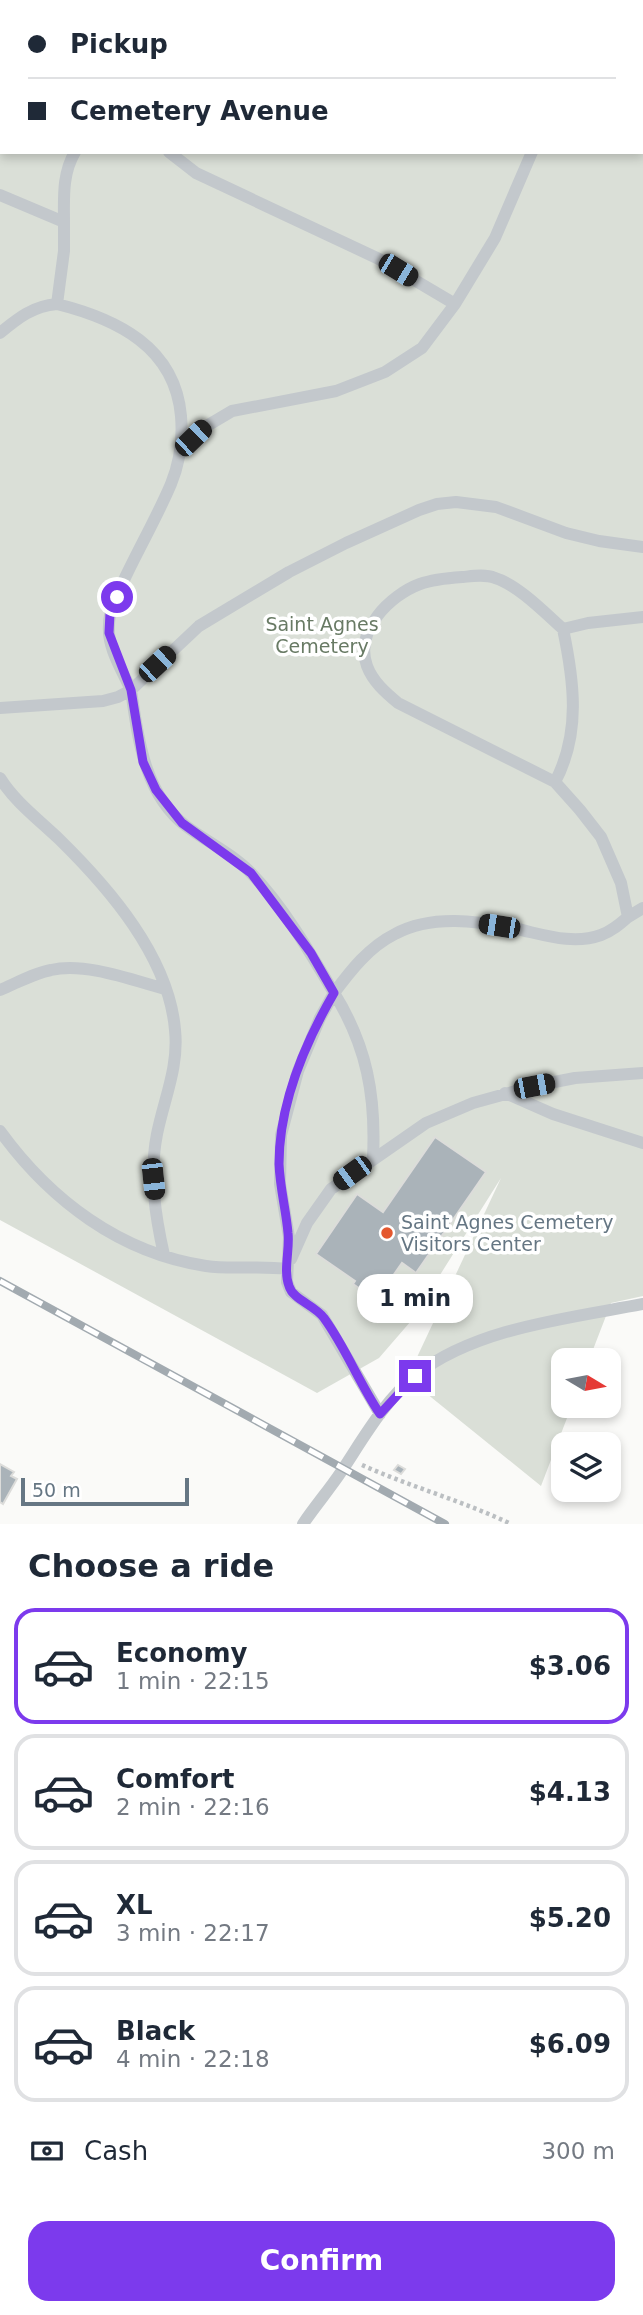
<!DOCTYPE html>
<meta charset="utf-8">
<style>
:root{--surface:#fff;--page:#f6f6f7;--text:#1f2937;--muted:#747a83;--line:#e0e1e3;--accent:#7c3aed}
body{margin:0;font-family:"DejaVu Sans",sans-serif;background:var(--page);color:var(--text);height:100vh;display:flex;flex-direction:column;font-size:26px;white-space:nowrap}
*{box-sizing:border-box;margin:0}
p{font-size:23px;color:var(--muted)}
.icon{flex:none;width:38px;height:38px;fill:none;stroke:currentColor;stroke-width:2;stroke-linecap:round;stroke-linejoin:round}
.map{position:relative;height:1524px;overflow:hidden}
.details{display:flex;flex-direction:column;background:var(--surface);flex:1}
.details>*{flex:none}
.banner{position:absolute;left:0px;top:0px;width:644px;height:154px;box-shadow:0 4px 10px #0003;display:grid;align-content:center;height:154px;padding:0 28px;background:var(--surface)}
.needle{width:46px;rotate:100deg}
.controls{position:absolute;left:551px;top:1348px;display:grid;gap:14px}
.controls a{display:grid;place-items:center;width:70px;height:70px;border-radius:14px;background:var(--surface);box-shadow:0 4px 10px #0003;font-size:35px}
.scale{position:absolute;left:21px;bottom:18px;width:168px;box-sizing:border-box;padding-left:7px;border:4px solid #657683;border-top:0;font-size:19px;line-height:24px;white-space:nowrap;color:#657683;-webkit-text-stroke:5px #fff;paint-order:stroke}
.end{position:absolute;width:32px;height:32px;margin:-16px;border:9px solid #7c3aed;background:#fff;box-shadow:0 0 0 4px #fff}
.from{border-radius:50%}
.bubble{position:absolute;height:49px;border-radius:21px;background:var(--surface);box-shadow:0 4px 10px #0003;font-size:23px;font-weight:600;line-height:49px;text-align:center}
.car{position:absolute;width:21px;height:42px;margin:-21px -10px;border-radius:9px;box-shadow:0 0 5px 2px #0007;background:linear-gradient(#222 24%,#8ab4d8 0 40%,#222 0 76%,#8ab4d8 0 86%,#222 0)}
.banner b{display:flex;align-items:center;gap:24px;height:66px;font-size:26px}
.banner b+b{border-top:2px solid var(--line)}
.banner i{width:18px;height:18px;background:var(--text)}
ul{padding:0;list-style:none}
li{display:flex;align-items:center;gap:21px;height:116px;margin:0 14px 10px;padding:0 14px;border:4px solid var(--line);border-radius:21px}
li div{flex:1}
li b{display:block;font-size:26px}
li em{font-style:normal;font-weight:600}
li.on{border-color:var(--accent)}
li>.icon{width:63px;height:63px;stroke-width:1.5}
h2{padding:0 28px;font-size:32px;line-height:84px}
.pay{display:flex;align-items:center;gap:18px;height:77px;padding:0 28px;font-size:26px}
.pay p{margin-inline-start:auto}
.button{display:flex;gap:14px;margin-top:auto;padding:14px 28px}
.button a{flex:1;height:80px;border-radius:21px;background:var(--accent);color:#fff;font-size:28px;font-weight:600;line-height:80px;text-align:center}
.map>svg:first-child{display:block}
</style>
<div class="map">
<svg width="643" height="1524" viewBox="0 0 643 1524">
<rect width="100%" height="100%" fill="#fafaf8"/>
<path fill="#dadfd7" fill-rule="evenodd" d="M 0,0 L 643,0 L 643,1296 L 611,1303 L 589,1360 L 564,1360 L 564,1405 L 572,1405 L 541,1486 L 411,1381 L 411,1370 L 501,1178 L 411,1321 L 379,1358 L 317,1393 L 0,1220 ZM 2,2 L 642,2 L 642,152 L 2,152 Z"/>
<path fill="#aab3b9" stroke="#dcdcda" stroke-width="2" d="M 435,1137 L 486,1172 L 416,1273 L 402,1263 L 376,1300 L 353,1284 L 355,1281 L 316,1254 L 357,1194 L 383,1212 Z
M 0,1464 L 14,1472 L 11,1476 L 17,1479 L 3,1504 L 0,1502 Z
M 398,1465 L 405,1469 L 401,1474 L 394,1470 Z"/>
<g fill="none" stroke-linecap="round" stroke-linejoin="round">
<path stroke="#bbbfc2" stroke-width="4.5" stroke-dasharray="3.5 3.5" stroke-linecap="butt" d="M 362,1465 C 411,1487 463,1501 511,1524"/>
<path stroke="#c3c8cc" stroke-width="12" d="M 493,0 L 495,2
M 221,2 L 221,0
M 615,2 L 617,0
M 642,105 L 643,106
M 169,152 L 196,173 L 379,259 L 455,304 L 495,238 L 532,152
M 0,195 L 64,222 L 64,251 L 57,304 C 33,306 18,318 0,333
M 64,222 C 64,198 62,174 75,152
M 57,304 C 117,319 175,347 181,416 C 183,440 180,462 171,484 C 157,517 139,548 124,580 C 118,594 109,609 109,625 C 107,647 122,670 131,690 L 199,626 L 289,572 L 346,543 L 419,510 L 437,504 L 456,502 L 496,507 L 566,533 L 599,541 L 643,547
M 180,450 L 205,427 L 232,411 L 336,391 L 385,372 L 422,348 L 455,304
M 563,629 L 588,623 L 643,617
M 0,708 L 103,701 L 118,697 L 131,690 C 138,738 144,794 186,826 C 207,842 233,854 251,873 C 283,906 311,954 334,993 L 320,1018 L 298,1071 L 281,1135 L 280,1184 L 289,1237 L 287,1282 L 291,1292 L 322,1315 L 380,1414
M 0,778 C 15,802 38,819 59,839 C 109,888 169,957 175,1030 C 179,1067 164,1099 157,1134 C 149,1175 155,1215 164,1255
M 555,782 C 581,733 574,681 563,629 C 545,613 518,585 495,578 C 485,574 473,576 463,577 C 449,578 434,579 420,584 C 390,595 354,631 367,666 C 373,682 386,693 398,703 L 555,782 L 580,810 L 601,837 L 621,883 L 628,917 L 643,908
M 0,990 C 17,983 34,973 51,970 C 85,962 132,980 165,989
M 505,1093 L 553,1114 L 643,1143
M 0,1131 C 50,1200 120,1253 206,1266 C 233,1270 260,1265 287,1269
M 373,1158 C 376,1096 367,1046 334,993 C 351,970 369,947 395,934 C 432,914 478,921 517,929 C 545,935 573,945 601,935 C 612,931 620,924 628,917
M 291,1259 L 307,1223 L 331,1189 L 426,1123 L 473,1103 L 534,1086 L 575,1078 L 643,1073
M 303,1524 C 315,1506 329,1490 341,1472 C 363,1439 384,1401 416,1375 C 475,1328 570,1318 643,1304"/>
<defs>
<path id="rail" d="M 0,1281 L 445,1524"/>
</defs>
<use href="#rail" stroke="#a2aab0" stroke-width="8"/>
<use href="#rail" stroke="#fff" stroke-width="5" stroke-dasharray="16" stroke-linecap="butt"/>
</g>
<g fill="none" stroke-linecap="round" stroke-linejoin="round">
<path stroke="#7c3aed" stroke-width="9" d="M 117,597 L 110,613 L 109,633 L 131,690 L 143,762 L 156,790 L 182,823 L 251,873 L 311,953 L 334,993 C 305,1043 279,1105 279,1164 C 280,1188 286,1210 288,1233 C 290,1250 283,1270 289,1286 C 293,1300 315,1305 324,1318 C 346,1348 359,1383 380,1414 L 415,1376"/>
</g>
<circle fill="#e4572e" stroke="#fff" stroke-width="2.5" cx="387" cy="1233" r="7"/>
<g text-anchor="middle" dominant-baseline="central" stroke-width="7" stroke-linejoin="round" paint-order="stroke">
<g font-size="19" fill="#687a64" stroke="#fff">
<text x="322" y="624">Saint Agnes<tspan x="322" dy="22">Cemetery</tspan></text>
</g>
<g font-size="19" fill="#657683" stroke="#fff" text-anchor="start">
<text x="401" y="1222">Saint Agnes Cemetery<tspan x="401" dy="22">Visitors Center</tspan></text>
</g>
</g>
</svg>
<div class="controls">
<a><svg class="needle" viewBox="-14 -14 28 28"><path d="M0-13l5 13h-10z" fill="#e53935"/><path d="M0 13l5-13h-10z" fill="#747a83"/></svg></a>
<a><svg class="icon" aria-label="layers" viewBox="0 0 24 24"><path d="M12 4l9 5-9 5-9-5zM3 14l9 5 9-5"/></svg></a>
</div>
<div class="scale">50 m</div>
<i class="end from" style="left:117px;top:597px"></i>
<i class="end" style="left:415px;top:1376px"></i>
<div class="bubble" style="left:357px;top:1274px;width:116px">1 min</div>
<i class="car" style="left:398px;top:270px;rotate:121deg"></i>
<i class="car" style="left:193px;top:438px;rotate:46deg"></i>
<i class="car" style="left:157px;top:664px;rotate:47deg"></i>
<i class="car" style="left:499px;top:926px;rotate:279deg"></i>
<i class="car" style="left:534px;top:1086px;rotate:79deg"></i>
<i class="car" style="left:352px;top:1173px;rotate:234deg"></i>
<i class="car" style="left:153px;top:1179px;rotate:174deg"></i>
<div class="banner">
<b><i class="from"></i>Pickup</b>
<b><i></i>Cemetery Avenue</b>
</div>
</div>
<section class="details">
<h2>Choose a ride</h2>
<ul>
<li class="on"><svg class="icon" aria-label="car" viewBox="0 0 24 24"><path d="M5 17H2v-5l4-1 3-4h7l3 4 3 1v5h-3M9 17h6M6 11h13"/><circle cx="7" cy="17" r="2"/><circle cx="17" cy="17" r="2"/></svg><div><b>Economy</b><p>1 min · 22:15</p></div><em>$3.06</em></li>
<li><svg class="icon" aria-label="car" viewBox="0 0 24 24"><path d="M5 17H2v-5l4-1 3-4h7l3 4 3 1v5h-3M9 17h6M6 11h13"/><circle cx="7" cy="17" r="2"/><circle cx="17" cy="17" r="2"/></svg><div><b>Comfort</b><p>2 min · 22:16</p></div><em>$4.13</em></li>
<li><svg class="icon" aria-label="car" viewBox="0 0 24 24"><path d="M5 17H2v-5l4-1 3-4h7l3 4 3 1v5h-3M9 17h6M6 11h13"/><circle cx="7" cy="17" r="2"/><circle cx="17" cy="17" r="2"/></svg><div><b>XL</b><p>3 min · 22:17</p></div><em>$5.20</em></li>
<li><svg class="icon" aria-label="car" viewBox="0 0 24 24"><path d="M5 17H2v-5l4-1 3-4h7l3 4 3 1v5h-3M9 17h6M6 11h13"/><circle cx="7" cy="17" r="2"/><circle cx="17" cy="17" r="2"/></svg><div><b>Black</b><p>4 min · 22:18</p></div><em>$6.09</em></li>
</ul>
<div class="pay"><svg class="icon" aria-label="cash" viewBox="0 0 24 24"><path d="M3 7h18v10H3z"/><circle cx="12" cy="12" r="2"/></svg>Cash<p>300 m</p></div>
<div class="button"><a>Confirm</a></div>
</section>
